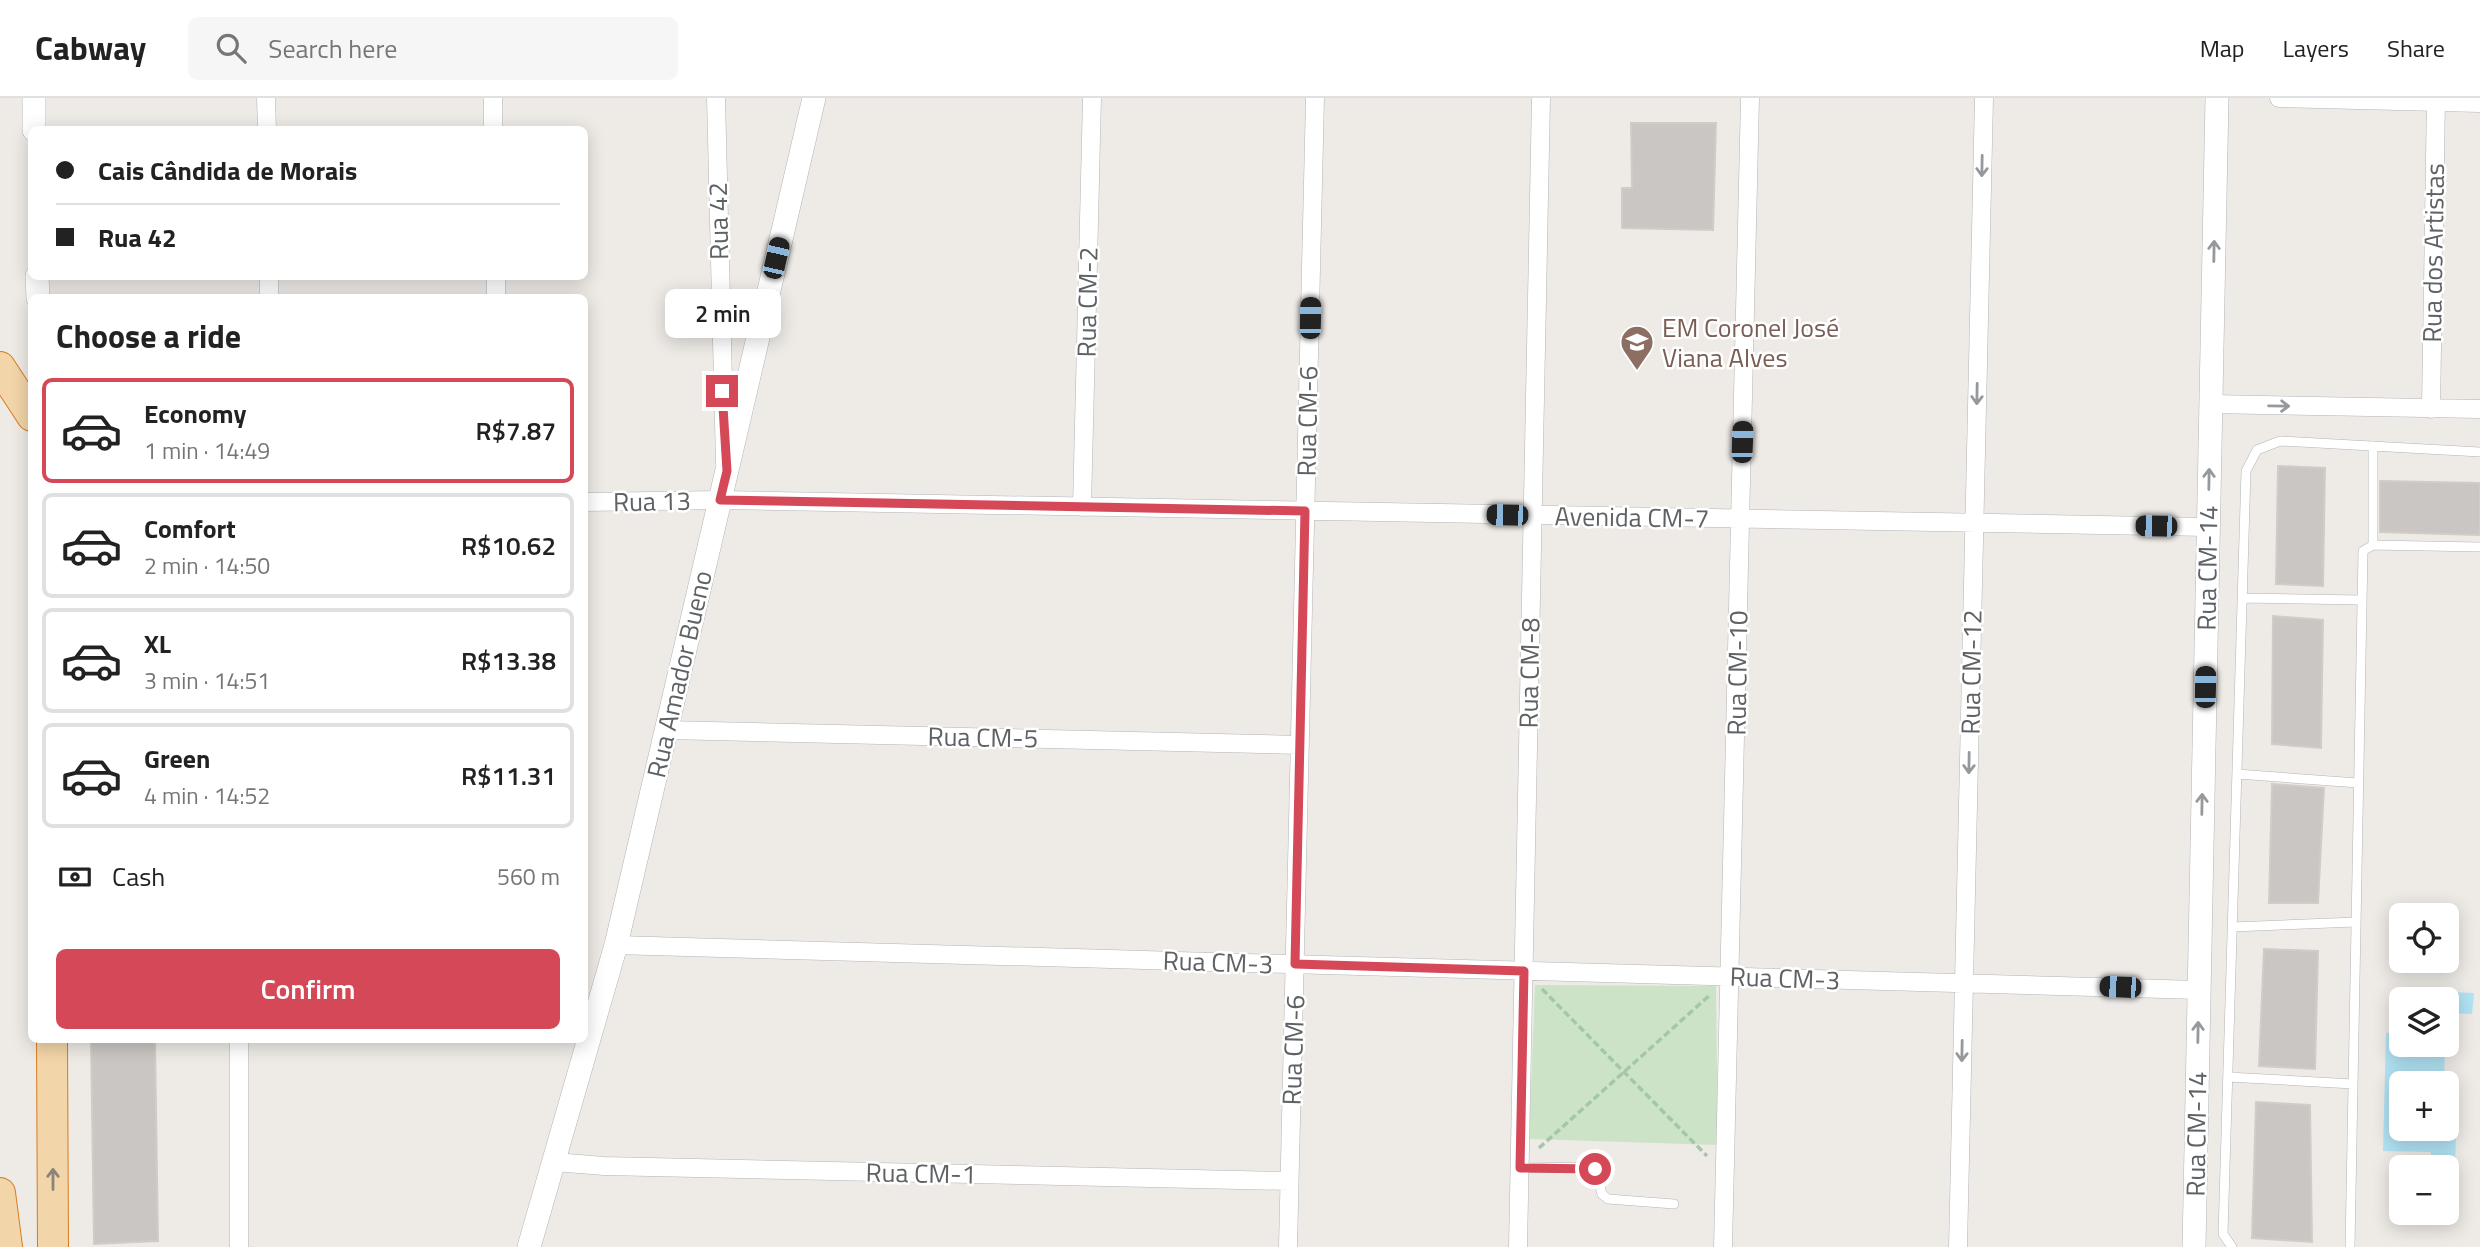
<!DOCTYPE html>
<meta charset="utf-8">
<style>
:root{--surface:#fff;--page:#f6f6f6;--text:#222;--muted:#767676;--line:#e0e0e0;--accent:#d44857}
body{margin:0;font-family:"Titillium Web",sans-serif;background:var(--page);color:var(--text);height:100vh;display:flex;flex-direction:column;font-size:26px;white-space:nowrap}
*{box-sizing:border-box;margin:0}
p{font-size:23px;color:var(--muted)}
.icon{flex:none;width:38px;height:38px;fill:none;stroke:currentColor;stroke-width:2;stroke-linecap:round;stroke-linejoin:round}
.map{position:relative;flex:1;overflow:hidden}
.details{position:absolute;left:28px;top:196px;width:560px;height:749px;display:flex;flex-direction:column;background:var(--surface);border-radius:10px;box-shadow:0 4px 18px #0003}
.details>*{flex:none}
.guide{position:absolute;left:28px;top:28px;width:560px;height:154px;border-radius:10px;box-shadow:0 4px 18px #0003;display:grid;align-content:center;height:154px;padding:0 28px;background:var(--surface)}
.controls{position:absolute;left:2389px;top:805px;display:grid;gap:14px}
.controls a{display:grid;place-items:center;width:70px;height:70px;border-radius:10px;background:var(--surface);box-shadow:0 4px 18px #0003;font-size:35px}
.end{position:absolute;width:32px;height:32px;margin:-16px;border:9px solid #d44857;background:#fff;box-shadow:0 0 0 4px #fff}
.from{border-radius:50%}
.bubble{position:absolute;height:49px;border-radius:10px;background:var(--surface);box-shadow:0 4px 18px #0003;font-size:23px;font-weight:600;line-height:49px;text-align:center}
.car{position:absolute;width:21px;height:42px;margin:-21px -10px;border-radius:9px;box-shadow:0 0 5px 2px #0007;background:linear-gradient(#222 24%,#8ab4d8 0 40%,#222 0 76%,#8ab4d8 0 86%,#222 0)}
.guide b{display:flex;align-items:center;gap:24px;height:66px;font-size:26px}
.guide b+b{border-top:2px solid var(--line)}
.guide i{width:18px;height:18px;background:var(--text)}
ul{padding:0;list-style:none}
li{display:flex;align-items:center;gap:21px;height:105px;margin:0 14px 10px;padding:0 14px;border:4px solid var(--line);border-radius:10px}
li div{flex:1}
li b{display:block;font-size:26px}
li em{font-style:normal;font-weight:600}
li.active{border-color:var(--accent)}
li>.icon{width:63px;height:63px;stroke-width:1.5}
h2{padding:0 28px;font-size:32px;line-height:84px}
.pay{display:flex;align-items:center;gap:18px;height:77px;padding:0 28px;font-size:26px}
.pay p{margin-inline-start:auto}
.cta{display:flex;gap:14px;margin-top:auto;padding:14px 28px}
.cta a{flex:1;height:80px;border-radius:10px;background:var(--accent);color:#fff;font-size:28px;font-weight:600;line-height:80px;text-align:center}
header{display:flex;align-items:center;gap:42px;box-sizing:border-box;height:98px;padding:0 35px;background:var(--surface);border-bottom:2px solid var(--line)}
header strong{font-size:33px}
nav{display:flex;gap:38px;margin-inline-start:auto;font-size:24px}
.search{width:490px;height:63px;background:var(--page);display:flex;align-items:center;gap:18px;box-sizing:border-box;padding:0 24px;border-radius:10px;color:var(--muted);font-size:26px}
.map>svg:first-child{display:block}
</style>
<header>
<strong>Cabway</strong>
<div class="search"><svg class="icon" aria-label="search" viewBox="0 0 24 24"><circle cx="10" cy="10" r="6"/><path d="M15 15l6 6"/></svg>Search here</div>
<nav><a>Map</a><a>Layers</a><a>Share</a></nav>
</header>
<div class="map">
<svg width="2480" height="1149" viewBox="0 0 2480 1149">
<rect width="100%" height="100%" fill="#eeebe7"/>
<path fill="#cce3c7" d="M 1535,887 L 1716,888 L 1718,1047 L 1529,1041 Z"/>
<path fill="#b1e3f4" d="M 2429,893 L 2474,895 L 2472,916 L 2447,915 L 2446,901 L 2429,901 Z
M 2386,935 L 2401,935 L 2401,947 L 2445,947 L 2444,985 L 2401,985 L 2401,1031 L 2446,1031 L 2447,997 L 2457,998 L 2455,1071 L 2431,1069 L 2431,1054 L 2383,1053 Z"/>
<path fill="#cac6c3" stroke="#d2ccc6" stroke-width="2" d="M 1631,25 L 1716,25 L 1713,132 L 1622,130 L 1622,90 L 1632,90 Z
M 2278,368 L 2325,370 L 2323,488 L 2276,486 Z
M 2380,383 L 2480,385 L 2480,437 L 2380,434 Z
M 2273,518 L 2323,522 L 2321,650 L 2272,646 Z
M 2272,686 L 2324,690 L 2318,805 L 2269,805 Z
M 2264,851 L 2318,853 L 2315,971 L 2259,968 Z
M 91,942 L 155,942 L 158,1143 L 94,1146 Z
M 2256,1004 L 2310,1007 L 2312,1144 L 2252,1140 Z"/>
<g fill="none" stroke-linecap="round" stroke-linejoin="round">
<defs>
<path id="service" d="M 2373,348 L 2373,447
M 2242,500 L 2362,502
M 2237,676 L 2358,685
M 2232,829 L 2356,824
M 2228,979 L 2353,986
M 1520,1070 L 1588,1069 L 1595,1071 L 1602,1096 L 1608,1101 L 1674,1106
M 2232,1149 L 2223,1136 L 2246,373 L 2257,352 L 2280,343 L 2480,354
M 2350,1149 L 2363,453 L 2373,447 L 2480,449"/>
<path id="minor" d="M 266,0 L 267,32
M 493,0 L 493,32
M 716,0 L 725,364
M 2279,0 L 2480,5
M 269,178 L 269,200
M 496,178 L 496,200
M 2211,306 L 2480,311
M 2431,311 L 2436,0
M 584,404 L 720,402 L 2208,429
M 1082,409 L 1092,0
M 666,632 L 1300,647
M 616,847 L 2199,892
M 554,1064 L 604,1068 L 1289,1083
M 239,1149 L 239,942
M 1288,1149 L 1315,0
M 1518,1149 L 1541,0
M 1723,1149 L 1750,0
M 1958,1149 L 1984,0"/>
<path id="tertiary" d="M 34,0 L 34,32
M 37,178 L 38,200
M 529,1149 L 616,847 L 814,0
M 2194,1149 L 2217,0"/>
<path id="trunk" d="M 0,269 L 32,318
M 52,942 L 53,1149
M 0,1095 L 7,1149"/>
</defs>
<use href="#service" stroke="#b2b4b7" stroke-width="10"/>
<use href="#minor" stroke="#b2b4b7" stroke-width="19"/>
<use href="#tertiary" stroke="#b2b4b7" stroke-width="24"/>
<use href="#trunk" stroke="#d87b1d" stroke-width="32"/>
<path stroke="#a3c8a7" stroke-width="3.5" stroke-dasharray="7 3.5" stroke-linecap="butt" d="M 1542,891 L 1707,1058
M 1539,1050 L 1711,896"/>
<use href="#service" stroke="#fff" stroke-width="9"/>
<use href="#minor" stroke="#fff" stroke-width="18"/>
<use href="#tertiary" stroke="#fff" stroke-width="23"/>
<use href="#trunk" stroke="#f2d5a8" stroke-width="30"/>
</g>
<defs><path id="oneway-shaft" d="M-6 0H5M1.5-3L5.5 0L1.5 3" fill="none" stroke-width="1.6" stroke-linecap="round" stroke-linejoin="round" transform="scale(1.75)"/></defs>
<g stroke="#96999b">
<use href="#oneway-shaft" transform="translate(1982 68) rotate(91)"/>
<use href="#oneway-shaft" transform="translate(2214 153) rotate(-89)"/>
<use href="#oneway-shaft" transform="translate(1977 296) rotate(91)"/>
<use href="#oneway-shaft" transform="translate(2279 308) rotate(1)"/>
<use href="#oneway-shaft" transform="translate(2209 381) rotate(-89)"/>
<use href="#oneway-shaft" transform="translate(1969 665) rotate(91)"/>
<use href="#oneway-shaft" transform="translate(2202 706) rotate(-89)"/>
<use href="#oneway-shaft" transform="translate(2198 934) rotate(-89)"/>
<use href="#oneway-shaft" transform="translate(1962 953) rotate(91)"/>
</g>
<use stroke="#8a8479" href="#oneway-shaft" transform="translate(53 1081) rotate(-90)"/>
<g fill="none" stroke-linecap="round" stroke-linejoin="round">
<path stroke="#d44857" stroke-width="9" d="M 722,293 L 727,373 L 720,402 L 1305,413 L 1295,866 L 1524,873 L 1520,1070 L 1595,1071"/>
</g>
<defs>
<symbol id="school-pin" viewBox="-11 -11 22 30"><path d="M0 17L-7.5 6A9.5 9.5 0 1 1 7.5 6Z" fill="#8d6e63" stroke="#fff"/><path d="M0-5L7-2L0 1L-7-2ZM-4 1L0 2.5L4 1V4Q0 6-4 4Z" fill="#fff"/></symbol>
</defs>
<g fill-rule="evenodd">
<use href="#school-pin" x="1618" y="225" width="38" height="52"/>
</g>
<g text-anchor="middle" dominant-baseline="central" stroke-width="5" stroke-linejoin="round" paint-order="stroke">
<g font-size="26" fill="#5e6265" stroke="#fff">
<text transform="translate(718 123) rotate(-91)">Rua 42</text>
<text transform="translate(2433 155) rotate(-89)">Rua dos Artistas</text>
<text transform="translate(1087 204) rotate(-89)">Rua CM-2</text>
<text transform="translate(1307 323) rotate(-89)">Rua CM-6</text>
<text transform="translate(652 403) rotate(-1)">Rua 13</text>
<text transform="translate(1632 419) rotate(1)">Avenida CM-7</text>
<text transform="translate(2207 470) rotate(-89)">Rua CM-14</text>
<text transform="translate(1971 574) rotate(-89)">Rua CM-12</text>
<text transform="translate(1529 575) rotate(-89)">Rua CM-8</text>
<text transform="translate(1737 575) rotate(-89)">Rua CM-10</text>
<text transform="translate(679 576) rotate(-77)">Rua Amador Bueno</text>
<text transform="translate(983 639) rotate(1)">Rua CM-5</text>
<text transform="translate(1218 864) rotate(2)">Rua CM-3</text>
<text transform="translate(1785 880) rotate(2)">Rua CM-3</text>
<text transform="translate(1293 952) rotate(-88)">Rua CM-6</text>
<text transform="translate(2196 1036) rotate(-89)">Rua CM-14</text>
<text transform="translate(921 1075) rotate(1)">Rua CM-1</text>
</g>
<g font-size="26" fill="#785e54" stroke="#fff" text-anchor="start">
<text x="1662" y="229">EM Coronel José<tspan x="1662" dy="30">Viana Alves</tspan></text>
</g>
</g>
</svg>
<div class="controls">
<a><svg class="icon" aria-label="locate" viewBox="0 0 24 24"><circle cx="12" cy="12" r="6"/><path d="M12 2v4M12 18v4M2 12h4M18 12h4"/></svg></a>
<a><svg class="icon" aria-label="layers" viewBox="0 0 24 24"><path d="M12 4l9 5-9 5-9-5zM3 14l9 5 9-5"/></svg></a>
<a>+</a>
<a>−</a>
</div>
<i class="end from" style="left:1595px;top:1071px"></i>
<i class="end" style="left:722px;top:293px"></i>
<div class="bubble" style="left:665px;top:191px;width:116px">2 min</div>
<i class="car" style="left:776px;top:160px;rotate:13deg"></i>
<i class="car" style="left:1310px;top:220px;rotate:1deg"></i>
<i class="car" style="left:1742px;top:344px;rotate:2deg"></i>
<i class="car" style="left:1507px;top:417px;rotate:271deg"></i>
<i class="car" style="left:2156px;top:428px;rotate:271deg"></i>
<i class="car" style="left:2205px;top:589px;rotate:1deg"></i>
<i class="car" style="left:2120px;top:889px;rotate:272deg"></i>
<div class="guide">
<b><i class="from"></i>Cais Cândida de Morais</b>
<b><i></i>Rua 42</b>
</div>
<section class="details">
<h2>Choose a ride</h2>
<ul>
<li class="active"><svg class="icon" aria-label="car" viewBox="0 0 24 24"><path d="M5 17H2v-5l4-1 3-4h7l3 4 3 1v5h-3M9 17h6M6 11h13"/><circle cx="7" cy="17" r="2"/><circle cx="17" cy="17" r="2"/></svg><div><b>Economy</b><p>1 min · 14:49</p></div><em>R$7.87</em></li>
<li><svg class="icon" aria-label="car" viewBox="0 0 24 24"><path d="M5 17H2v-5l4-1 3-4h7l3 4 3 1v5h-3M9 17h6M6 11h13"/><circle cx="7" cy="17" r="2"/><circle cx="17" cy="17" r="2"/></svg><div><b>Comfort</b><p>2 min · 14:50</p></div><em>R$10.62</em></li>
<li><svg class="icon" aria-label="car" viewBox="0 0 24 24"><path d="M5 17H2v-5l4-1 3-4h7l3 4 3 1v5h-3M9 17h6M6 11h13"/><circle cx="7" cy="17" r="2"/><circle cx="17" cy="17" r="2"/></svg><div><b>XL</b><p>3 min · 14:51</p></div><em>R$13.38</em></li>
<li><svg class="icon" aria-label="car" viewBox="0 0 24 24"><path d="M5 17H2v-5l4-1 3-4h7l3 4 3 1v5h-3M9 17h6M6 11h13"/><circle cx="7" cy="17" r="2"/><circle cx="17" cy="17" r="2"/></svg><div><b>Green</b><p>4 min · 14:52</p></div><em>R$11.31</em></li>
</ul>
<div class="pay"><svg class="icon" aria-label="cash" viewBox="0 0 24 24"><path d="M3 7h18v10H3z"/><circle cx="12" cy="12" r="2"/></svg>Cash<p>560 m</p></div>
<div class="cta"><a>Confirm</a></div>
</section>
</div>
